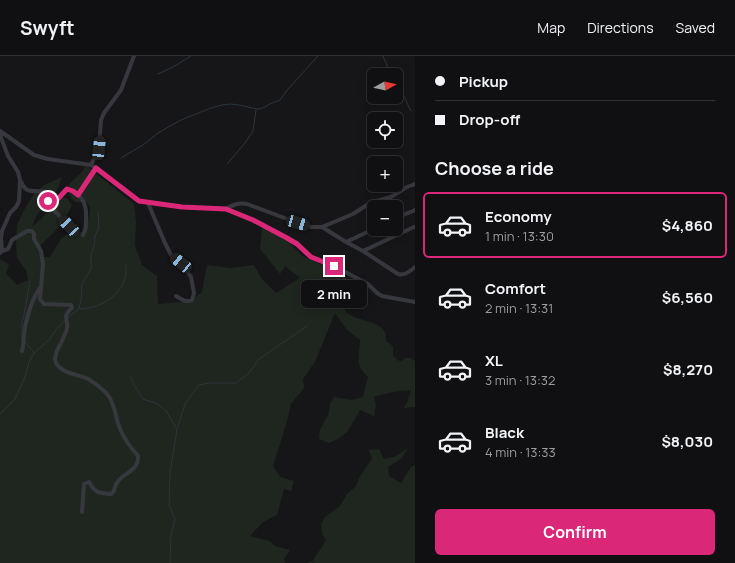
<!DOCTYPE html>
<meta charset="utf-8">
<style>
:root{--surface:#101012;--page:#1e1e20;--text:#f1f3f6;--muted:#9c9d9f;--line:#303032;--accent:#db2777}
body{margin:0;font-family:Manrope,sans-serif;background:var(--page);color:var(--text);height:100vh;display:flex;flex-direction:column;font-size:15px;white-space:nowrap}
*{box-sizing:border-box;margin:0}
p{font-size:13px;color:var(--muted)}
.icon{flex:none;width:22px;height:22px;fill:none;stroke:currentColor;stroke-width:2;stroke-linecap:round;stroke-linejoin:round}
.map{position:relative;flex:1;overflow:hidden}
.drawer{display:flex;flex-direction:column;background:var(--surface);width:320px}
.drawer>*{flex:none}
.top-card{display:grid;align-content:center;height:88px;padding:0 20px;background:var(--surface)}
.needle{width:26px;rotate:82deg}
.controls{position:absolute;left:367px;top:12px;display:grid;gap:8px}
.controls a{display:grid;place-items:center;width:36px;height:36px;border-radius:6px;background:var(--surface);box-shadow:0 2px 10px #0003,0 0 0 1px var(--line);font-size:20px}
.end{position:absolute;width:18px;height:18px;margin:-9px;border:5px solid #db2777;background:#fff;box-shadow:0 0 0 2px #fff}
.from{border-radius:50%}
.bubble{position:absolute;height:28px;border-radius:6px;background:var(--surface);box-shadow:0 2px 10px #0003,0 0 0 1px var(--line);font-size:13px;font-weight:700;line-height:28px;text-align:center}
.car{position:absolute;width:12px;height:24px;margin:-12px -6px;border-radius:5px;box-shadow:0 0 3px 1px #0007;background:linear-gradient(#222 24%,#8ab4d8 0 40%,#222 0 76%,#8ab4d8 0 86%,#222 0)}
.top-card b{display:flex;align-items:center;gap:14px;height:38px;font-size:15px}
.top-card b+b{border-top:1px solid var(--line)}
.top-card i{width:10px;height:10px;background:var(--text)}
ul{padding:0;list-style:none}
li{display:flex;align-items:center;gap:12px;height:66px;margin:0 8px 6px;padding:0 12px;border:2px solid transparent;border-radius:6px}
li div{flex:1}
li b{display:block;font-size:15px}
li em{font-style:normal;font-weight:700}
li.on{border-color:var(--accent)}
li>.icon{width:36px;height:36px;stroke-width:1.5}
h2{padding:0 20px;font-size:18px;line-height:48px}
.button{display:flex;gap:8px;margin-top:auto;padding:8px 20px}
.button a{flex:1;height:46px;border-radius:6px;background:var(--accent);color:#fff;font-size:16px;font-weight:700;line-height:46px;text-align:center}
header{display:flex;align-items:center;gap:24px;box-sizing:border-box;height:56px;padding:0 20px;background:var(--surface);border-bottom:1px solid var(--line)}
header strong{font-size:19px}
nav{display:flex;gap:22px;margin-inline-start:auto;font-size:14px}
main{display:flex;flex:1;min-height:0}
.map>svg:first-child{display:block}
</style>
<header>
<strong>Swyft</strong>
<nav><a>Map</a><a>Directions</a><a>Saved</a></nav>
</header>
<main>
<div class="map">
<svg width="415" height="507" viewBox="0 0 415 507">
<rect width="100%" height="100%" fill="#161618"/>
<path fill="#1e261f" d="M 85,111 L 88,111 L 134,148 L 136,166 L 135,189 L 142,209 L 157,220 L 158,248 L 190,245 L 202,236 L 207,209 L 230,212 L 254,209 L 262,223 L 276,237 L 300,222 L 285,210 L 280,218 L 260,193 L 262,171 L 285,182 L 302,200 L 334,214 L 349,224 L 327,245 L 327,249 L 332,251 L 344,246 C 344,248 344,250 344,252 C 349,266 377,262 385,276 C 386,278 386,282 386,285 L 393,290 L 393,300 L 397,304 L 401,305 L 405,302 L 411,302 L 415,305 L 415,351 L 404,352 L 408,344 L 411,335 C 399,333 386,338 374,341 L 376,349 L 374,360 L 360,354 L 348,375 L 338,383 L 329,387 L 319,383 L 320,374 L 329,357 L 330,347 L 334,341 L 352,344 L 363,341 L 368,321 C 365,318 361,314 360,311 C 357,304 360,292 360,284 L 347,274 L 335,257 L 315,306 L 303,323 L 304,332 L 291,348 L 286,369 L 273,410 L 280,421 L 294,425 L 291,435 L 284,433 L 277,459 L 263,466 L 250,480 L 270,485 L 275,490 L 290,494 L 284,503 L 285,507 L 0,507 L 0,203 L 9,209 L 6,218 L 14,225 L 17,229 L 28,224 L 26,214 L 17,202 L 16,187 L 17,169 L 24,154 L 33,139 L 44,129 L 62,121 L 56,137 L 36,160 L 32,171 L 47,157 L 60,142 L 67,142 L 72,149 L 63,167 L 40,190 L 40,196 L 43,201 L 50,201 L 61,183 L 72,175 L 82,176 L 90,158 L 90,152 L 87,146 C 73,147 72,146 67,133 C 70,124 81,120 85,111 Z
M 408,392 L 402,402 L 388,411 L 389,420 L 401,427 L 411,411 L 415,409 L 415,507 L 307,507 L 313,505 C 316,497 323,492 326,484 L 322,478 L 321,468 L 325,461 L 340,450 L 347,438 L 356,430 L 360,420 L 372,403 L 369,394 L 379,393 L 384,403 L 394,401 Z"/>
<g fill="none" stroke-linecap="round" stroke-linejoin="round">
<path stroke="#2c353c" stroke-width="1" d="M 383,0 L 389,14 L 391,19
M 158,18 L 173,11 L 191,0
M 396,28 C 403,33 406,47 411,55
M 121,102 L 143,89 L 158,77 L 170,70 L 181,64 L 211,52 L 222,49 L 231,48 L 239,49 L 257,53 L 263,52 L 270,48 L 280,44 L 288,33 L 318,0
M 227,108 L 245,87 L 253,75 L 256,54
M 80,253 C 100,252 121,241 126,219 C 126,216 126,212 126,209
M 67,262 L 79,253 L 81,243 L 82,228 L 91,213 L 91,198 L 94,190 L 95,180 L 99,171 L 98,157
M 22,282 L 22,268 L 26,249 L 30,225
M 25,286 L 34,297
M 131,321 L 134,329 L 143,343 L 158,348 L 167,356 L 176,372
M 0,358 L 15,343 L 25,321 L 29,306 L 34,297 L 49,284 L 55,275 L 65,264
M 170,507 L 171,479 L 175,463 L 169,449 L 170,417 L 177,373 L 185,348 L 199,329 L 209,327 L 236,327 L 249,317 L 259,303 L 307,270"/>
<path stroke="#37383d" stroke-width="4" d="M 0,75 L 34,99 L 48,103 L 91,109 L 139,145 L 181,151 L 225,153 L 253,164 L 287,182 L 297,187 L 311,201 L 334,210 L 368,228 L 377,237 L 382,240 L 415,246
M 0,79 L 8,100 L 18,116 L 20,124 L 19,145 L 16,151 L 10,157 L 2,175 L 1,182 L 2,195 L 0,197
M 91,109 L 99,92 L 101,64 L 104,57 L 121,34 L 134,0
M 20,124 C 22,127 24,132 26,133 C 30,137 41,134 47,136 L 49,149 L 69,170
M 78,139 L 96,112
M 148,147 L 165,187 L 171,199 L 181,207 L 191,221 L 194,237 L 192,244 C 186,247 181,243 176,240
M 49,149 L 54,147 L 67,133 C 83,139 87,148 86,163 C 86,171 86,173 83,179
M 225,153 C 233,149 239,146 247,148 L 298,167 L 311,171 L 322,171 L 353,158 L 370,147 L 391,141 L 407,131 L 415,128
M 396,162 L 415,154
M 322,171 L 346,186 L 363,195 L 398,218 C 405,220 410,215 415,211
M 346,186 L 374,173
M 2,195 L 8,193 L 12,184 L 27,175 L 32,175 L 34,178 L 34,183 L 41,195 L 43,208 L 40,243 L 44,248 L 71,249 L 72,252 C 62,261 68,262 67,272 C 67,275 65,278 64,280 C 62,288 55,294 55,303 C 57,318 80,318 90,324 C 95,328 103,333 107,338 C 116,348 115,363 121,375 C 125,384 132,393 138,400 C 138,402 138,405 137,407 C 133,419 116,418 114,435 L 111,438 C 99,437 95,437 89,426 L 84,428 L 82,456
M 363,195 L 414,171
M 22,295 C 24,288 23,285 24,279 C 25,266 32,242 40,232"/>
</g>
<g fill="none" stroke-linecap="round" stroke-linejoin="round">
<path stroke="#db2777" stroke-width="5" d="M 48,145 L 49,149 L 54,147 L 67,133 L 73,135 L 78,139 L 96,112 L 139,145 L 182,151 L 226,153 L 253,164 L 287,182 L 297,188 L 311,201 L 334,210"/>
</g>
</svg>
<div class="controls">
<a><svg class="needle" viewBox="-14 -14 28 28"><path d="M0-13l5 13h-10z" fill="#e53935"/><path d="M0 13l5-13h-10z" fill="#9c9d9f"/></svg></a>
<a><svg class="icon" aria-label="locate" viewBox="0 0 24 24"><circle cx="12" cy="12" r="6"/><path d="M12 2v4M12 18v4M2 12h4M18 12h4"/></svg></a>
<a>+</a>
<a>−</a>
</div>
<i class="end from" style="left:48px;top:145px"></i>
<i class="end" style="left:334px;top:210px"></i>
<div class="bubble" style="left:301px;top:224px;width:66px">2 min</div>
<i class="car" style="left:99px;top:92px;rotate:6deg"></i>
<i class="car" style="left:298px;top:167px;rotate:106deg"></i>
<i class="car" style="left:69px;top:170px;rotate:317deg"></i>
<i class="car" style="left:181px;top:207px;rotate:309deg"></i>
</div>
<section class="drawer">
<div class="top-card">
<b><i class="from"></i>Pickup</b>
<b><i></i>Drop-off</b>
</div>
<h2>Choose a ride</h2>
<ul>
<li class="on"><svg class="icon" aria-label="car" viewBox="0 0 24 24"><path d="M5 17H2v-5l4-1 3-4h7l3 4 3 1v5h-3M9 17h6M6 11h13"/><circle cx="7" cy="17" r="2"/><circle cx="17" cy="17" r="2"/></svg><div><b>Economy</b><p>1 min · 13:30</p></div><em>$4,860</em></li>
<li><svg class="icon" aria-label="car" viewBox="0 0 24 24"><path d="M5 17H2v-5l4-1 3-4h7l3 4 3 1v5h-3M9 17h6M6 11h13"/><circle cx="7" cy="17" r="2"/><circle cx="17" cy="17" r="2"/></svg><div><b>Comfort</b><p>2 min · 13:31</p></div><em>$6,560</em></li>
<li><svg class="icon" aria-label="car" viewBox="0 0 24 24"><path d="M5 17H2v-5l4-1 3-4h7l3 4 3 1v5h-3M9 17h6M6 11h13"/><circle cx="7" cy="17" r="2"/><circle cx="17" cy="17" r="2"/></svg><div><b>XL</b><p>3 min · 13:32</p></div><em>$8,270</em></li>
<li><svg class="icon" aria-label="car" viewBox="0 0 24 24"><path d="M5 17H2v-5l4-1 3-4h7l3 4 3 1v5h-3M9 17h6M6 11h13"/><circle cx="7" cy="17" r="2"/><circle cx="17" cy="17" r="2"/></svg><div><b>Black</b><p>4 min · 13:33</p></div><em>$8,030</em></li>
</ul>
<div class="button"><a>Confirm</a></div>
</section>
</main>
